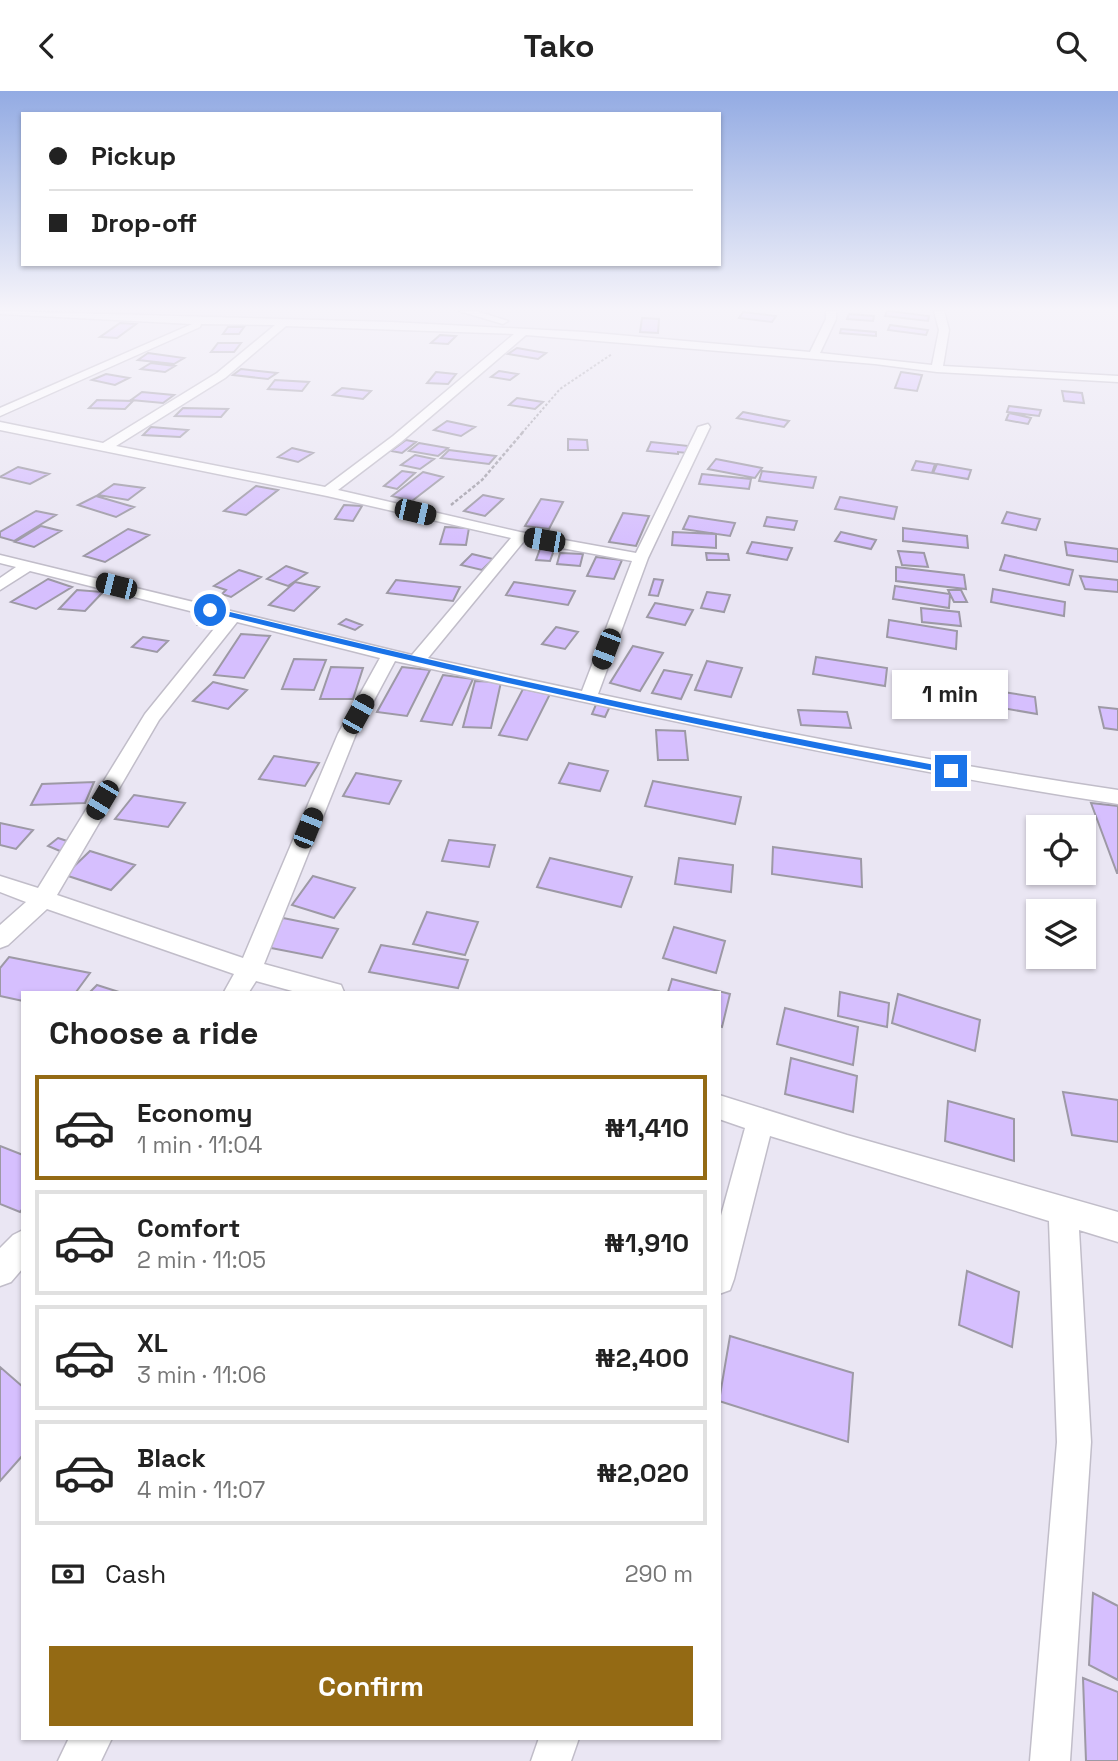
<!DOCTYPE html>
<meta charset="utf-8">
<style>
:root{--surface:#fff;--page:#f2f2f2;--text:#222;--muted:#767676;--line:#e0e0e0;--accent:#946a14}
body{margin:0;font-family:"Space Grotesk",sans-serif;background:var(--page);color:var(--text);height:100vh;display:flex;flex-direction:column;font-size:26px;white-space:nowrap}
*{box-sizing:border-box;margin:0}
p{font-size:23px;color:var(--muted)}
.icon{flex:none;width:38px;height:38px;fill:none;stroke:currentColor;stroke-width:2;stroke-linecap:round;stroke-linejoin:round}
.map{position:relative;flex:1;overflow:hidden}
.panel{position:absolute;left:21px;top:900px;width:700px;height:749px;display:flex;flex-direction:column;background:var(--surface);border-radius:0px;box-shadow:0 2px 5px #0004}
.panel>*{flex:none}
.guide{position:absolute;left:21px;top:21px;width:700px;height:154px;border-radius:0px;box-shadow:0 2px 5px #0004;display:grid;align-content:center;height:154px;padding:0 28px;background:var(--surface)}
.buttons{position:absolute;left:1026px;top:724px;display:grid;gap:14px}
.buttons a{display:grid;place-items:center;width:70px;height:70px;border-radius:0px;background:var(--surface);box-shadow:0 2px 5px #0004;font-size:35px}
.end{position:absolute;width:32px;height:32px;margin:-16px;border:9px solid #1a73e8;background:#fff;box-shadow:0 0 0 4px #fff}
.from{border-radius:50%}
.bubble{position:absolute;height:49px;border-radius:0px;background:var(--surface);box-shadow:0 2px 5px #0004;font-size:23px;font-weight:600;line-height:49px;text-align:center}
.car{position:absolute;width:21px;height:42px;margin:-21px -10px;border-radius:9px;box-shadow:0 0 5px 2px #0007;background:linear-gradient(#222 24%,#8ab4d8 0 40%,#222 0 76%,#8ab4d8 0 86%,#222 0)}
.guide b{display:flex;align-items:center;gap:24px;height:66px;font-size:26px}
.guide b+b{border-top:2px solid var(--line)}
.guide i{width:18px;height:18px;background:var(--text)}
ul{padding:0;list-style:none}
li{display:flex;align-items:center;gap:21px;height:105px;margin:0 14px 10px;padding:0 14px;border:4px solid var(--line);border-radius:0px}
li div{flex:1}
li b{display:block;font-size:26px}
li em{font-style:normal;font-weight:600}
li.active{border-color:var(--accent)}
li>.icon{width:63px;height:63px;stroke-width:1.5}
h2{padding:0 28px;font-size:32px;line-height:84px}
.pay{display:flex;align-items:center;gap:18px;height:77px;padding:0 28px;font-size:26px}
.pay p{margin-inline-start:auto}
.button{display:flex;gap:14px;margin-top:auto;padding:14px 28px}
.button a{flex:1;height:80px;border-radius:0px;background:var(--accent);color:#fff;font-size:28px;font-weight:600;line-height:80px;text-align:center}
header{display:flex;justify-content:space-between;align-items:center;height:91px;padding:0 28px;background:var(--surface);font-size:32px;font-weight:600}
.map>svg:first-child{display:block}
</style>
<header><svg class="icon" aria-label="back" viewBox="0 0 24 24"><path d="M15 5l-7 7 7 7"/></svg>Tako<svg class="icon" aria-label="search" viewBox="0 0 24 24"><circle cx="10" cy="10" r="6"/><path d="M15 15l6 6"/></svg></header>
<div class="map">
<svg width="1118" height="1670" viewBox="0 0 1118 1670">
<rect width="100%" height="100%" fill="#eae6f3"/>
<path fill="#d6bffe" stroke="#9d99a5" stroke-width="2" d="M 887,220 L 889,220 L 929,225 L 928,230 L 885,225 Z
M 743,221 L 776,225 L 772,231 L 739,227 Z
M 849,223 L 874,225 L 873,230 L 847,228 Z
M 642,227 L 659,228 L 658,242 L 640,241 Z
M 120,232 L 136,233 L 117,247 L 100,246 Z
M 890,234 L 928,239 L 926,244 L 888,239 Z
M 228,236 L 244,236 L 239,243 L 223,243 Z
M 841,238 L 876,241 L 876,245 L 840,242 Z
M 440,244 L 456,245 L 448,253 L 431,252 Z
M 218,252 L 241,252 L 234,261 L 211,261 Z
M 517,257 L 546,262 L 538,268 L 508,263 Z
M 148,262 L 184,267 L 174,273 L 138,269 Z
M 151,272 L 175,275 L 165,281 L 141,278 Z
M 241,278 L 277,282 L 268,288 L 233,284 Z
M 499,280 L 518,283 L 510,289 L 491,286 Z
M 436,281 L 456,283 L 448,293 L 427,292 Z
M 901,281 L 922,284 L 917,300 L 895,297 Z
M 106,283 L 129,287 L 115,294 L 92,289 Z
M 275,289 L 309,291 L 302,300 L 268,298 Z
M 342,297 L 371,300 L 363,308 L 333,304 Z
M 1062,300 L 1082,302 L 1084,312 L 1064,310 Z
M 142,301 L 174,304 L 163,312 L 131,309 Z
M 517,307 L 543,311 L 535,318 L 509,314 Z
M 97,309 L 133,310 L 125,318 L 89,317 Z
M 1009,315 L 1041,319 L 1039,325 L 1007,321 Z
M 183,317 L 228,318 L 221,326 L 175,325 Z
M 743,321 L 789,330 L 784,336 L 737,327 Z
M 1009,322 L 1031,327 L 1028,333 L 1006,329 Z
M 447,330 L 475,336 L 461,345 L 434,339 Z
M 151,336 L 188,339 L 180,346 L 143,344 Z
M 568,348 L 587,349 L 588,359 L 568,359 Z
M 406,349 L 416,351 L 402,362 L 391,360 Z
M 651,351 L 689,355 L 687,362 L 678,361 L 678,363 L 647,360 Z
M 419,352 L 448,357 L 438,365 L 409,360 Z
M 292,357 L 313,362 L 298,371 L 278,366 Z
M 449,359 L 496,365 L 489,373 L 441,367 Z
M 415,364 L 434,368 L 420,378 L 401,374 Z
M 716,368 L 762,377 L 755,387 L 708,378 Z
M 916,370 L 935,373 L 932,382 L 912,379 Z
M 937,373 L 971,379 L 968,388 L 933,382 Z
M 18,376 L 49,383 L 30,393 L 0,386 Z
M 402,380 L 415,382 L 397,398 L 384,395 Z
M 762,380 L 816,386 L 813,397 L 759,390 Z
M 423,381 L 443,386 L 412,410 L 392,405 Z
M 702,383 L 751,388 L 749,398 L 699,393 Z
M 114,393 L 144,397 L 128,409 L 98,404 Z
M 256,395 L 278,399 L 246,424 L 224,420 Z
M 483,404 L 503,408 L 485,425 L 464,420 Z
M 96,405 L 134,416 L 116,426 L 78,414 Z
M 840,406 L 897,416 L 894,428 L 835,418 Z
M 541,408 L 563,411 L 549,438 L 525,435 Z
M 344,414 L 362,415 L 353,430 L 335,428 Z
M 36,420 L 56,424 L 14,450 L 0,446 L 0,441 Z
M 1007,421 L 1040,428 L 1036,439 L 1002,432 Z
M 623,422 L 649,425 L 636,455 L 609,451 Z
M 689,425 L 735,432 L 730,445 L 683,438 Z
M 767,426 L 797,430 L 794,439 L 764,435 Z
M 41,435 L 61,440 L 34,456 L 15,451 Z
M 445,436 L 469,437 L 466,454 L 440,453 Z
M 903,437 L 967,445 L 968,457 L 903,450 Z
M 128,438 L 149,444 L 105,471 L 84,465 Z
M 673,441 L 716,443 L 716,457 L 672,454 Z
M 841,441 L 876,449 L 871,458 L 835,450 Z
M 752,451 L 792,457 L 787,469 L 747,462 Z
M 1065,451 L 1118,458 L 1118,471 L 1067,464 Z
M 540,458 L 554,459 L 550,470 L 536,469 Z
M 898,460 L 924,462 L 928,476 L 902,474 Z
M 560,462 L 583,463 L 580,475 L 557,473 Z
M 706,462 L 728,463 L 729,469 L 707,469 Z
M 472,463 L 493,468 L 482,479 L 461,474 Z
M 1005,464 L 1073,479 L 1069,494 L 1000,479 Z
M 596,466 L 622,469 L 614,488 L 587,485 Z
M 286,475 L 307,482 L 288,495 L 267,488 Z
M 896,476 L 964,484 L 966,498 L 896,490 Z
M 239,479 L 261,486 L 231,506 L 222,503 L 226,499 L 214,495 Z
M 1080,485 L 1118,489 L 1118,501 L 1085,498 Z
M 48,488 L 72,496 L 36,518 L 11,511 Z
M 654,488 L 663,489 L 658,505 L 649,504 Z
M 396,489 L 460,496 L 453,510 L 387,502 Z
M 295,491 L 319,496 L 294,520 L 269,514 Z
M 514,491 L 575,500 L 568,514 L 506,504 Z
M 895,495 L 950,503 L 949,517 L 893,508 Z
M 993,498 L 1065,511 L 1064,525 L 991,511 Z
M 77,499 L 103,501 L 85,520 L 59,518 Z
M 948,499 L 961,499 L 967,511 L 954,511 Z
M 707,501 L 730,504 L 724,521 L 701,517 Z
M 655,512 L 693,519 L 685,534 L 647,526 Z
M 921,517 L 959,521 L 961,535 L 922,531 Z
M 205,525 L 233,527 L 225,537 L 198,534 Z
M 346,528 L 362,534 L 355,539 L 339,533 Z
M 889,529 L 957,540 L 956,558 L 887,546 Z
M 556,536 L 578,541 L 565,558 L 542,553 Z
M 241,543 L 270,545 L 244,587 L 214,584 Z
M 143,546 L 168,550 L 157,561 L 132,556 Z
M 633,555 L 663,562 L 640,600 L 610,592 Z
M 816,566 L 887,577 L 885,595 L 813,583 Z
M 294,568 L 326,569 L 314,599 L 282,598 Z
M 707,570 L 742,577 L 731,606 L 695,599 Z
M 331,576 L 363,577 L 353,608 L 320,608 Z
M 402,576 L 430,579 L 407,625 L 377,621 Z
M 664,579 L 692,584 L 681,608 L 652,602 Z
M 443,584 L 473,588 L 452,634 L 421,630 Z
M 475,590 L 501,591 L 491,637 L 463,636 Z
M 213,591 L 247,599 L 228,618 L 193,610 Z
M 523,598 L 550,603 L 527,649 L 499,644 Z
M 984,598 L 1035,606 L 1037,623 L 985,614 Z
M 597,611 L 611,613 L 605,626 L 592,623 Z
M 1099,616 L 1118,618 L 1118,639 L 1104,637 Z
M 798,619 L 847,621 L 851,637 L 801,634 Z
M 656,639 L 685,640 L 688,669 L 658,669 Z
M 274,665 L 319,672 L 305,695 L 259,688 Z
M 569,672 L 608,680 L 600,700 L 559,692 Z
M 356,682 L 401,690 L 389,713 L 343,705 Z
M 653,690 L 741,706 L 735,733 L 645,715 Z
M 94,691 L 85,712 L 31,714 L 42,693 Z
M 134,704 L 185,712 L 168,736 L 115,728 Z
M 1091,712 L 1118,715 L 1118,782 L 1117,782 Z
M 0,732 L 33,739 L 16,758 L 0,754 Z
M 58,747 L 70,751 L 60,760 L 48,755 Z
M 449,749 L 495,754 L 489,776 L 442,770 Z
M 773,756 L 861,768 L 862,796 L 772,783 Z
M 90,760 L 135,774 L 111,799 L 65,784 Z
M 550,767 L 632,786 L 621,816 L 537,796 Z
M 679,767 L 733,774 L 731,801 L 675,793 Z
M 313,785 L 355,797 L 334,827 L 292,814 Z
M 427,821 L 478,831 L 465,864 L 413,853 Z
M 283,827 L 338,838 L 322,867 L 266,856 Z
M 674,836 L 725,850 L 716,882 L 663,867 Z
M 381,854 L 468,869 L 458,897 L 369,881 Z
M 9,866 L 90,882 L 76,901 L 23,901 L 23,910 L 0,905 L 0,877 Z
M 672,888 L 730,903 L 722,936 L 719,935 L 719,901 L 668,901 Z
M 97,894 L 119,901 L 90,901 Z
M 840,901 L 889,912 L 887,936 L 838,925 Z
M 898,903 L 980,929 L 975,960 L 892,932 Z
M 785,917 L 858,936 L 853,974 L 777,953 Z
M 791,967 L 857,985 L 853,1021 L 785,1003 Z
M 1063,1001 L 1118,1009 L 1118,1051 L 1072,1044 Z
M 948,1010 L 1014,1028 L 1014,1070 L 945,1050 Z
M 0,1055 L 23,1064 L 23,1117 L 20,1121 L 0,1113 Z
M 967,1180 L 1019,1201 L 1012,1256 L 959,1234 Z
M 730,1245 L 853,1282 L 848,1351 L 719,1310 Z
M 0,1276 L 23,1296 L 23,1364 L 0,1390 Z
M 1093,1502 L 1118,1515 L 1118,1589 L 1089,1574 Z
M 1083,1587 L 1118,1601 L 1118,1670 L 1086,1670 Z"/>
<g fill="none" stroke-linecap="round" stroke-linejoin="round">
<defs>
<path id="street" d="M 0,220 L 391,231 L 584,241 L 810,261 L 826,228 L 826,220 L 836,220 L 836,228 L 820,262 L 932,274 L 939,239 L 934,220 L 944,220 L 949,239 L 943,275 L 1118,285 L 1118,291 L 937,281 L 875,273 L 526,244 L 401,351 L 338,399 L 520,441 L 636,462 L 698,336 L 708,333 L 710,336 L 648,467 L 598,603 C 771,640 943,673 1118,699 L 1118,713 C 875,676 635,622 395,570 L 356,643 L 264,873 L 341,894 L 344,901 L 296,901 L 256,890 L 249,901 L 224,901 L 234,883 L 47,818 L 8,854 L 0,857 L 0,834 L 26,811 L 0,801 L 0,785 L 38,797 L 145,623 L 222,528 L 30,480 L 0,499 L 0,487 L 16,476 L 0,472 L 0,464 L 412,564 L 511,447 L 327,405 L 0,339 L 0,331 L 103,352 L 217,282 L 275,234 L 201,233 L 200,236 L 0,325 L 0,317 L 192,233 L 0,223 ZM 286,235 L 514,243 L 393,345 L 325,396 L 116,355 L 225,287 ZM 524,450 L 632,470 L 582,600 L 428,567 ZM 237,531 L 380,567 L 338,643 L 243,867 L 57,804 L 159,629 Z
M 459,220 L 476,220 L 508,230 L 503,233 Z
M 719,1004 L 847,1044 L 1118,1121 L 1118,1151 L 1079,1139 L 1091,1351 L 1070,1670 L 1030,1670 L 1057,1351 L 1049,1130 L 770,1045 L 734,1188 L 730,1199 L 719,1203 L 719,1132 L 745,1037 L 719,1028 Z
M 23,1139 L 23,1177 L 11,1191 L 0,1195 L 0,1157 L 13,1144 Z
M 69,1647 L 112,1647 L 101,1670 L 58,1670 Z
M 539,1647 L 579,1647 L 571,1670 L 531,1670 Z"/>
</defs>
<use href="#street" stroke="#c1bdc9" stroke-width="3"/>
<path stroke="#a29fa9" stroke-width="2" stroke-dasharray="2.5 2" stroke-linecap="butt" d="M 522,342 L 560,298 L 612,263"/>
<path stroke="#a29fa9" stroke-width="2.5" stroke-dasharray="3.5 2" stroke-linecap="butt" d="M 451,414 L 482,389 L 523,341"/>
<use href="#street" fill="#fff" fill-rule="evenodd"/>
</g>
<linearGradient id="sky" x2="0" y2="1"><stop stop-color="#93abe3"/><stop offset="0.48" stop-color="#f6f4fa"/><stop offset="1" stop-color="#f6f4fa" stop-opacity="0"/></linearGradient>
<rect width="1118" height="454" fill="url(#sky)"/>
<path fill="#1a73e8" d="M 210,516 C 455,577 702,631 951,677 L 955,680 L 951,683 C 701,637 453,582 207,520 Z"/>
</svg>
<div class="buttons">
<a><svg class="icon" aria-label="locate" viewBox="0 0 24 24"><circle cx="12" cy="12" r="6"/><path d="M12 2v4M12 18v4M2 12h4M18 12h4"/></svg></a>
<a><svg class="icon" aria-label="layers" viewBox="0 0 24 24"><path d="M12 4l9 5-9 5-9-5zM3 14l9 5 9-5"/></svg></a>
</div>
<i class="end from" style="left:210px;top:519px"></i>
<i class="end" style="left:951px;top:680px"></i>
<div class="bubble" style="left:892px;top:579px;width:116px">1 min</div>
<i class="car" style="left:415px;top:421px;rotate:103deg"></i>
<i class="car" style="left:544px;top:449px;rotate:280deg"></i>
<i class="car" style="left:116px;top:495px;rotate:284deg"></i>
<i class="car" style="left:606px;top:558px;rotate:201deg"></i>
<i class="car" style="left:358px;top:623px;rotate:29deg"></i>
<i class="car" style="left:102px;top:709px;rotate:211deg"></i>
<i class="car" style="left:308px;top:737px;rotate:22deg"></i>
<div class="guide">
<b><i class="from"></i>Pickup</b>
<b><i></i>Drop-off</b>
</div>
<section class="panel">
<h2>Choose a ride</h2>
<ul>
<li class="active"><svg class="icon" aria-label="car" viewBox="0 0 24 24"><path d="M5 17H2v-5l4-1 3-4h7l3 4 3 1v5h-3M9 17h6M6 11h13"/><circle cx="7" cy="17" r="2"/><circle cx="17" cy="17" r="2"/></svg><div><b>Economy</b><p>1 min · 11:04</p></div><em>₦1,410</em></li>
<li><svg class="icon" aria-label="car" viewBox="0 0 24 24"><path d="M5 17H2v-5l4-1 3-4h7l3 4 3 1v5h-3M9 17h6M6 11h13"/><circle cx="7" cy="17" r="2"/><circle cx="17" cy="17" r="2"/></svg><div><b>Comfort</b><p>2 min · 11:05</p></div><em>₦1,910</em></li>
<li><svg class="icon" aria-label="car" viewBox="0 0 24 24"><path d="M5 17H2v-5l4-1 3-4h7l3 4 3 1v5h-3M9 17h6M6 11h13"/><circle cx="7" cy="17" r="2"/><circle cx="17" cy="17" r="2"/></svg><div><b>XL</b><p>3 min · 11:06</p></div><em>₦2,400</em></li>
<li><svg class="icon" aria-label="car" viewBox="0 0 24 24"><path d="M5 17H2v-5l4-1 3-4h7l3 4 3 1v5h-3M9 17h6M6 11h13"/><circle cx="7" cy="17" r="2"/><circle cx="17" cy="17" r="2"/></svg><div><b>Black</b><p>4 min · 11:07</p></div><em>₦2,020</em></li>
</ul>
<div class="pay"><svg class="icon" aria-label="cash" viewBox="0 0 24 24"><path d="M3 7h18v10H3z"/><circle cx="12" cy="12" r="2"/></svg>Cash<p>290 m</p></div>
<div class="button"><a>Confirm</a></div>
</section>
</div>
